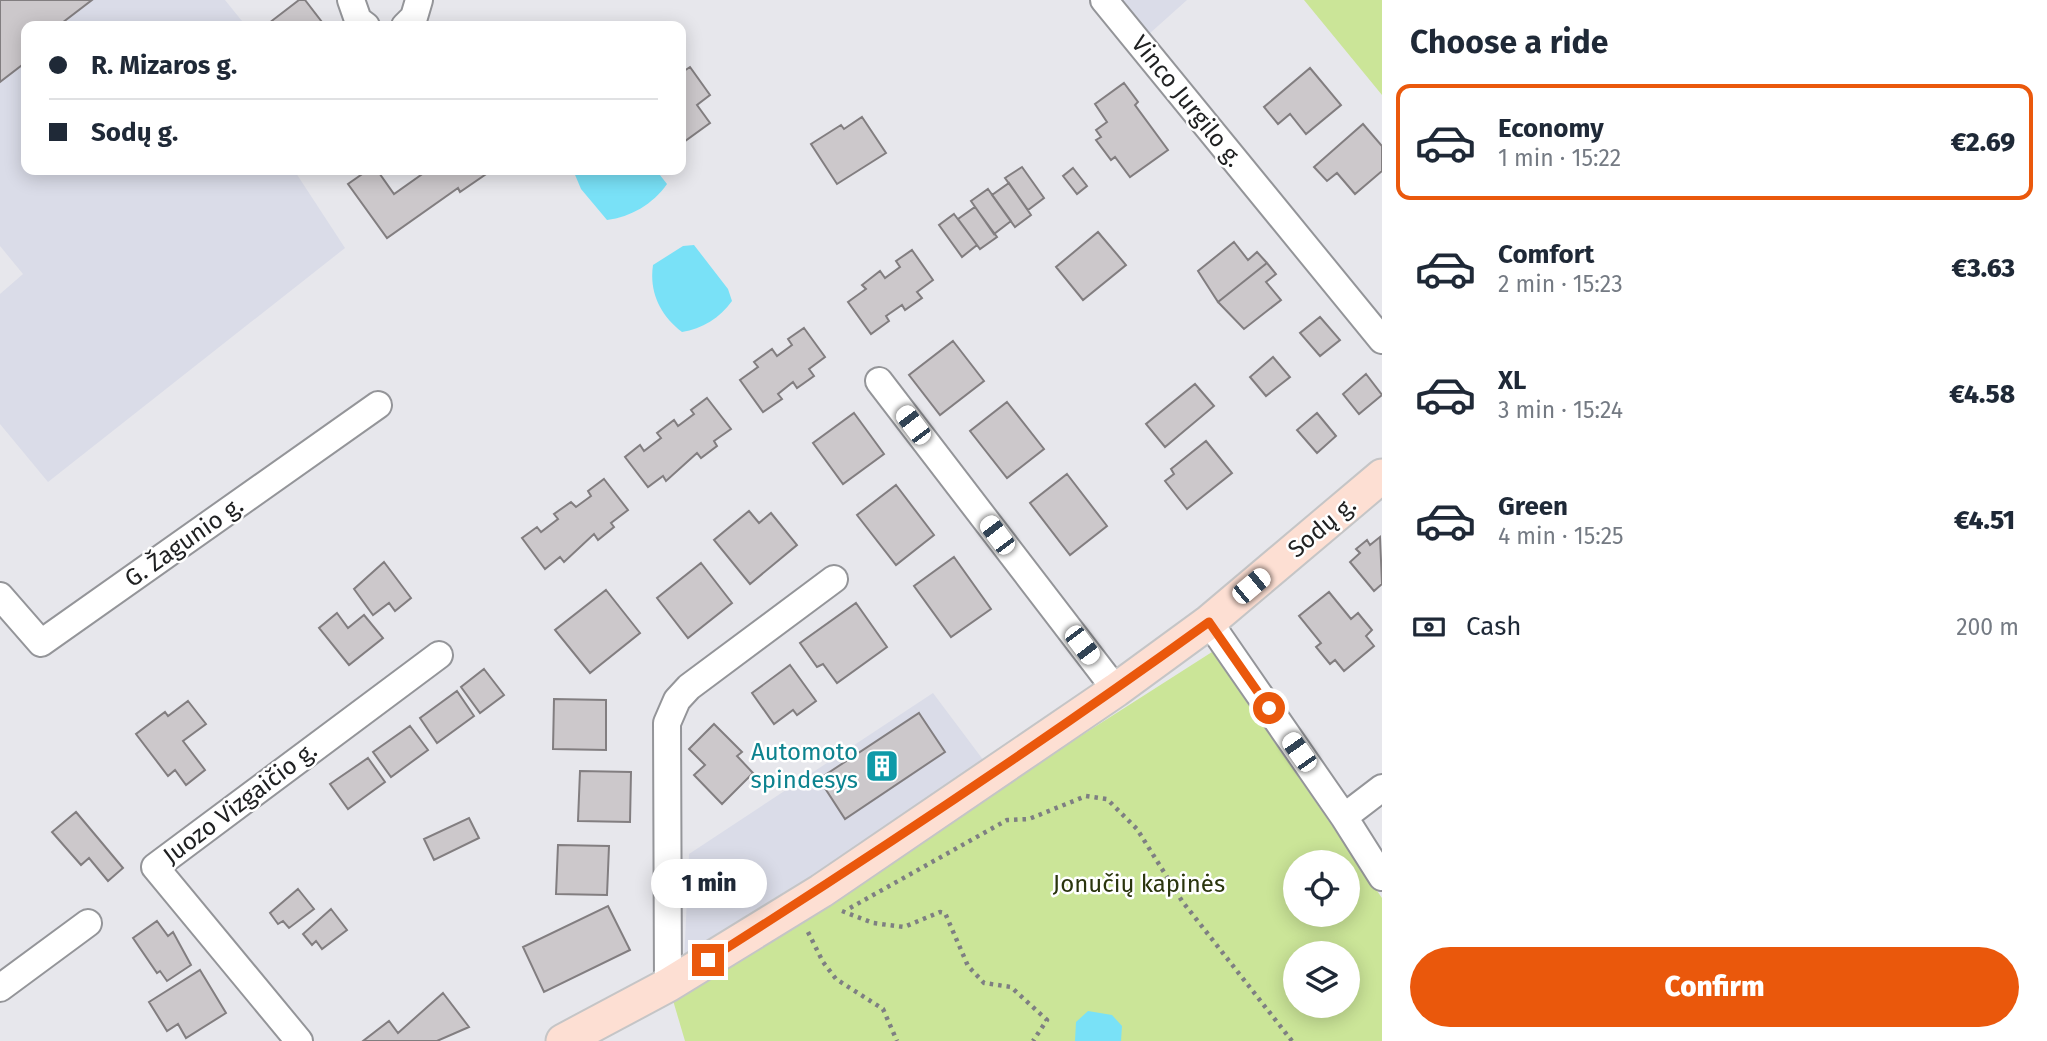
<!DOCTYPE html>
<meta charset="utf-8">
<style>
:root{--surface:#fff;--page:#f2f2f3;--text:#1f2937;--muted:#747a83;--line:#e0e1e3;--accent:#ea580c}
body{margin:0;font-family:"Fira Sans",sans-serif;background:var(--page);color:var(--text);height:100vh;display:flex;flex-direction:column;font-size:26px;white-space:nowrap}
*{box-sizing:border-box;margin:0}
p{font-size:23px;color:var(--muted)}
.icon{flex:none;width:38px;height:38px;fill:none;stroke:currentColor;stroke-width:2;stroke-linecap:round;stroke-linejoin:round}
.map{position:relative;flex:1;overflow:hidden}
.side{display:flex;flex-direction:column;background:var(--surface);width:665px}
.side>*{flex:none}
.guide{position:absolute;left:21px;top:21px;width:665px;height:154px;border-radius:14px;box-shadow:0 4px 18px #0003;display:grid;align-content:center;height:154px;padding:0 28px;background:var(--surface)}
.buttons{position:absolute;left:1283px;top:850px;display:grid;gap:14px}
.buttons a{display:grid;place-items:center;width:77px;height:77px;border-radius:50%;background:var(--surface);box-shadow:0 4px 18px #0003;font-size:35px}
.end{position:absolute;width:32px;height:32px;margin:-16px;border:9px solid #ea580c;background:#fff;box-shadow:0 0 0 4px #fff}
.from{border-radius:50%}
.bubble{position:absolute;height:49px;border-radius:24px;background:var(--surface);box-shadow:0 4px 18px #0003;font-size:23px;font-weight:800;line-height:49px;text-align:center}
.car{position:absolute;width:21px;height:42px;margin:-21px -10px;border-radius:9px;box-shadow:0 0 5px 2px #0007;background:linear-gradient(#fff 24%,#345 0 40%,#fff 0 76%,#345 0 86%,#fff 0)}
.guide b{display:flex;align-items:center;gap:24px;height:66px;font-size:26px}
.guide b+b{border-top:2px solid var(--line)}
.guide i{width:18px;height:18px;background:var(--text)}
ul{padding:0;list-style:none}
li{display:flex;align-items:center;gap:21px;height:116px;margin:0 14px 10px;padding:0 14px;border:4px solid transparent;border-radius:14px}
li div{flex:1}
li b{display:block;font-size:26px}
li em{font-style:normal;font-weight:800}
li.on{border-color:var(--accent)}
li>.icon{width:63px;height:63px;stroke-width:1.5}
h2{padding:0 28px;font-size:32px;line-height:84px}
.pay{display:flex;align-items:center;gap:18px;height:77px;padding:0 28px;font-size:26px}
.pay p{margin-inline-start:auto}
.button{display:flex;gap:14px;margin-top:auto;padding:14px 28px}
.button a{flex:1;height:80px;border-radius:42px;background:var(--accent);color:#fff;font-size:28px;font-weight:800;line-height:80px;text-align:center}
main{display:flex;flex:1;min-height:0}
.map>svg:first-child{display:block}
</style>
<main>
<div class="map">
<svg width="1382" height="1041" viewBox="0 0 1382 1041">
<rect width="100%" height="100%" fill="#e7e7ec"/>
<path fill="#dadce8" d="M 0,0 L 225,0 L 246,26 L 26,26 L 26,170 L 294,170 L 345,248 L 48,482 L 0,424 L 0,294 L 23,274 L 0,246 Z
M 1104,0 L 1187,0 L 1139,43 Z
M 933,693 L 987,765 L 684,963 L 689,854 Z"/>
<path fill="#cbe598" fill-rule="evenodd" d="M 1304,0 L 1382,0 L 1382,95 Z
M 1212,652 L 1382,898 L 1382,1041 L 685,1041 L 672,997 ZM 1295,863 L 1348,863 L 1348,915 L 1295,915 ZM 1295,954 L 1348,954 L 1348,1006 L 1295,1006 Z"/>
<path fill="#79e1f7" d="M 573,170 L 656,170 L 667,184 C 653,204 631,217 607,220 L 581,189 Z
M 694,245 L 728,289 L 732,301 C 720,318 702,329 682,332 C 660,315 649,292 653,265 L 683,246 Z
M 1088,1011 L 1112,1015 L 1122,1026 L 1121,1041 L 1075,1041 L 1076,1022 Z"/>
<path fill="#ccc8cb" stroke="#827e80" stroke-width="2" d="M 0,0 L 92,0 L 58,26 L 26,26 L 26,62 L 0,82 Z
M 299,0 L 305,0 L 325,26 L 272,26 L 269,23 Z
M 690,67 L 710,95 L 697,105 L 710,123 L 681,144 L 681,73 Z
M 1310,68 L 1341,105 L 1306,134 L 1290,114 L 1278,124 L 1264,107 Z
M 1124,83 L 1138,102 L 1135,105 L 1168,150 L 1130,177 L 1115,157 L 1111,160 L 1096,140 L 1101,137 L 1096,130 L 1107,122 L 1095,104 Z
M 862,117 L 886,153 L 837,184 L 811,144 L 841,125 L 844,129 Z
M 1363,124 L 1382,146 L 1382,171 L 1355,194 L 1337,173 L 1327,181 L 1314,167 Z
M 1022,167 L 1044,198 L 1028,210 L 1005,178 Z
M 1073,168 L 1087,186 L 1077,194 L 1063,176 Z
M 368,170 L 377,170 L 394,194 L 428,170 L 492,170 L 460,192 L 458,188 L 387,238 L 348,184 Z
M 1009,183 L 1031,215 L 1015,227 L 992,195 Z
M 988,189 L 1011,221 L 994,234 L 971,201 Z
M 975,207 L 997,237 L 980,249 L 958,219 Z
M 954,214 L 977,245 L 962,257 L 939,225 Z
M 1098,232 L 1126,265 L 1083,300 L 1056,267 Z
M 1234,242 L 1248,260 L 1257,252 L 1267,263 L 1218,302 L 1198,271 Z
M 912,250 L 933,280 L 917,292 L 922,298 L 905,310 L 902,305 L 886,316 L 889,321 L 871,334 L 848,302 L 866,289 L 862,285 L 880,271 L 885,278 L 900,267 L 896,261 Z
M 1267,263 L 1276,274 L 1266,282 L 1281,300 L 1244,329 L 1218,302 Z
M 1320,317 L 1340,340 L 1320,356 L 1300,333 Z
M 804,328 L 825,357 L 809,369 L 814,376 L 797,388 L 793,382 L 778,394 L 782,399 L 763,412 L 740,380 L 758,367 L 754,362 L 772,349 L 777,356 L 792,345 L 788,339 Z
M 953,341 L 984,381 L 940,415 L 909,375 Z
M 1273,357 L 1290,377 L 1266,396 L 1250,377 Z
M 1366,374 L 1382,395 L 1359,414 L 1343,394 Z
M 1195,384 L 1214,406 L 1165,447 L 1146,424 Z
M 707,398 L 731,429 L 714,441 L 717,446 L 701,458 L 697,453 L 666,481 L 663,476 L 648,487 L 625,457 L 640,445 L 644,451 L 661,438 L 657,433 L 674,420 L 678,426 L 694,414 L 691,410 Z
M 1007,402 L 1044,449 L 1007,478 L 970,431 Z
M 854,413 L 884,454 L 843,484 L 813,443 Z
M 1317,413 L 1336,436 L 1317,453 L 1297,430 Z
M 1206,441 L 1232,473 L 1187,509 L 1165,481 L 1174,474 L 1171,469 Z
M 1067,474 L 1107,526 L 1070,555 L 1030,503 Z
M 604,479 L 628,510 L 611,523 L 614,527 L 598,540 L 594,534 L 564,562 L 560,557 L 545,569 L 522,538 L 537,527 L 541,532 L 558,519 L 554,514 L 571,502 L 576,507 L 591,496 L 588,491 Z
M 896,485 L 934,535 L 896,565 L 857,515 Z
M 749,511 L 759,523 L 771,513 L 797,545 L 750,584 L 714,540 Z
M 1380,537 L 1382,584 L 1374,591 L 1350,562 L 1360,553 L 1356,549 L 1367,540 L 1370,545 Z
M 954,557 L 991,609 L 951,637 L 914,586 Z
M 384,562 L 411,598 L 395,611 L 389,603 L 373,615 L 354,589 Z
M 701,563 L 732,603 L 688,638 L 657,598 Z
M 606,590 L 640,633 L 590,673 L 555,630 Z
M 1329,592 L 1351,619 L 1358,613 L 1372,630 L 1366,636 L 1374,646 L 1344,671 L 1335,660 L 1330,664 L 1316,647 L 1321,643 L 1299,616 Z
M 856,603 L 887,647 L 837,683 L 823,664 L 817,667 L 800,643 Z
M 337,613 L 348,628 L 364,615 L 383,638 L 349,665 L 319,628 Z
M 790,665 L 816,701 L 797,715 L 793,710 L 774,724 L 752,693 Z
M 484,669 L 504,695 L 480,713 L 461,687 Z
M 457,691 L 474,716 L 437,743 L 420,718 Z
M 554,699 L 606,700 L 606,750 L 553,749 Z
M 188,701 L 206,724 L 183,741 L 205,770 L 186,785 L 175,770 L 168,776 L 136,734 L 165,712 L 168,716 Z
M 919,713 L 945,752 L 845,819 L 819,779 Z
M 714,724 L 742,752 L 737,756 L 753,773 L 722,804 L 694,775 L 705,765 L 689,749 Z
M 410,726 L 428,750 L 391,777 L 373,752 Z
M 368,758 L 385,782 L 348,809 L 330,784 Z
M 580,771 L 631,772 L 630,822 L 578,821 Z
M 76,812 L 123,868 L 108,881 L 89,858 L 81,865 L 52,832 Z
M 469,818 L 479,838 L 434,860 L 424,839 Z
M 558,845 L 609,846 L 607,895 L 556,894 Z
M 298,889 L 314,909 L 289,928 L 283,921 L 278,924 L 270,913 Z
M 608,906 L 630,950 L 544,992 L 523,947 Z
M 331,909 L 347,930 L 322,949 L 316,941 L 312,945 L 303,934 Z
M 157,921 L 168,936 L 173,932 L 191,965 L 167,981 L 160,971 L 157,973 L 133,938 Z
M 200,970 L 226,1013 L 186,1038 L 178,1024 L 167,1031 L 149,1002 Z
M 443,993 L 469,1027 L 437,1041 L 363,1041 L 389,1021 L 398,1033 Z"/>
<g fill="none" stroke-linecap="round" stroke-linejoin="round">
<defs>
<path id="minor" d="M 351,0 L 358,20 L 366,26
M 1104,0 L 1382,340
M 405,26 L 414,17 L 419,0
M 879,381 L 1116,690
M 0,596 L 41,643 L 378,405
M 1209,622 L 1344,817 L 1382,788
M 1344,817 L 1382,877
M 668,985 L 667,723 L 677,700 L 689,687 L 834,579
M 0,988 L 88,923
M 299,1041 L 155,867 L 439,655"/>
<path id="major" d="M 563,1041 L 668,985 L 821,891 L 1116,690 L 1209,622 L 1382,476"/>
</defs>
<use href="#minor" stroke="#949599" stroke-width="30"/>
<use href="#major" stroke="#c5c5c6" stroke-width="37"/>
<path stroke="#7e7f82" stroke-width="4.5" stroke-dasharray="3.5 5" stroke-linecap="butt" d="M 850,908 L 1007,820 L 1029,819 L 1086,796 L 1107,799 L 1137,829 L 1182,901 L 1292,1041
M 842,911 L 873,923 L 904,927 L 940,912 L 945,913 L 968,966 L 984,983 L 1011,987 L 1047,1020 L 1033,1041
M 808,932 L 823,962 L 836,979 L 883,1009 L 897,1041"/>
<use href="#minor" stroke="#fff" stroke-width="26"/>
<use href="#major" stroke="#fddfd3" stroke-width="33"/>
</g>
<g fill="none" stroke-linecap="round" stroke-linejoin="round">
<path stroke="#ea580c" stroke-width="9" d="M 708,960 C 878,852 1046,740 1209,622 L 1269,708"/>
</g>
<defs>
<symbol id="building-square" viewBox="-11 -11 22 22"><rect x="-9" y="-9" width="18" height="18" rx="4" fill="#0f9aa8" stroke="#fff"/><path d="M-4-6H4V6H1V3H-1V6H-4ZM-2.5-4.3h1.7v1.8h-1.7ZM.8-4.3h1.7v1.8H.8ZM-2.5-1h1.7V.8h-1.7ZM.8-1h1.7V.8H.8Z" fill="#fff"/></symbol>
</defs>
<g fill-rule="evenodd">
<use href="#building-square" x="863" y="747" width="38" height="38"/>
</g>
<g text-anchor="middle" dominant-baseline="central" stroke-width="5" stroke-linejoin="round" paint-order="stroke">
<g font-size="24" fill="#202122" stroke="#fff">
<text transform="translate(1187 101) rotate(51)">Vinco Jurgilo g.</text>
<text transform="translate(1322 527) rotate(-40)">Sodų g.</text>
<text transform="translate(184 542) rotate(-35)">G. Žagunio g.</text>
<text transform="translate(240 803) rotate(-37)">Juozo Vizgaičio g.</text>
</g>
<g font-size="24" fill="#0d838f" stroke="#fff" text-anchor="end">
<text x="858" y="752">Automoto<tspan x="858" dy="28">spindesys</tspan></text>
</g>
<g font-size="24" fill="#2a350d" stroke="#fff">
<text x="1139" y="884">Jonučių kapinės</text>
</g>
</g>
</svg>
<div class="buttons">
<a><svg class="icon" aria-label="locate" viewBox="0 0 24 24"><circle cx="12" cy="12" r="6"/><path d="M12 2v4M12 18v4M2 12h4M18 12h4"/></svg></a>
<a><svg class="icon" aria-label="layers" viewBox="0 0 24 24"><path d="M12 4l9 5-9 5-9-5zM3 14l9 5 9-5"/></svg></a>
</div>
<i class="end from" style="left:1269px;top:708px"></i>
<i class="end" style="left:708px;top:960px"></i>
<div class="bubble" style="left:651px;top:859px;width:116px">1 min</div>
<i class="car" style="left:913px;top:425px;rotate:323deg"></i>
<i class="car" style="left:997px;top:535px;rotate:323deg"></i>
<i class="car" style="left:1251px;top:586px;rotate:50deg"></i>
<i class="car" style="left:1082px;top:645px;rotate:143deg"></i>
<i class="car" style="left:1299px;top:752px;rotate:325deg"></i>
<div class="guide">
<b><i class="from"></i>R. Mizaros g.</b>
<b><i></i>Sodų g.</b>
</div>
</div>
<section class="side">
<h2>Choose a ride</h2>
<ul>
<li class="on"><svg class="icon" aria-label="car" viewBox="0 0 24 24"><path d="M5 17H2v-5l4-1 3-4h7l3 4 3 1v5h-3M9 17h6M6 11h13"/><circle cx="7" cy="17" r="2"/><circle cx="17" cy="17" r="2"/></svg><div><b>Economy</b><p>1 min · 15:22</p></div><em>€2.69</em></li>
<li><svg class="icon" aria-label="car" viewBox="0 0 24 24"><path d="M5 17H2v-5l4-1 3-4h7l3 4 3 1v5h-3M9 17h6M6 11h13"/><circle cx="7" cy="17" r="2"/><circle cx="17" cy="17" r="2"/></svg><div><b>Comfort</b><p>2 min · 15:23</p></div><em>€3.63</em></li>
<li><svg class="icon" aria-label="car" viewBox="0 0 24 24"><path d="M5 17H2v-5l4-1 3-4h7l3 4 3 1v5h-3M9 17h6M6 11h13"/><circle cx="7" cy="17" r="2"/><circle cx="17" cy="17" r="2"/></svg><div><b>XL</b><p>3 min · 15:24</p></div><em>€4.58</em></li>
<li><svg class="icon" aria-label="car" viewBox="0 0 24 24"><path d="M5 17H2v-5l4-1 3-4h7l3 4 3 1v5h-3M9 17h6M6 11h13"/><circle cx="7" cy="17" r="2"/><circle cx="17" cy="17" r="2"/></svg><div><b>Green</b><p>4 min · 15:25</p></div><em>€4.51</em></li>
</ul>
<div class="pay"><svg class="icon" aria-label="cash" viewBox="0 0 24 24"><path d="M3 7h18v10H3z"/><circle cx="12" cy="12" r="2"/></svg>Cash<p>200 m</p></div>
<div class="button"><a>Confirm</a></div>
</section>
</main>
